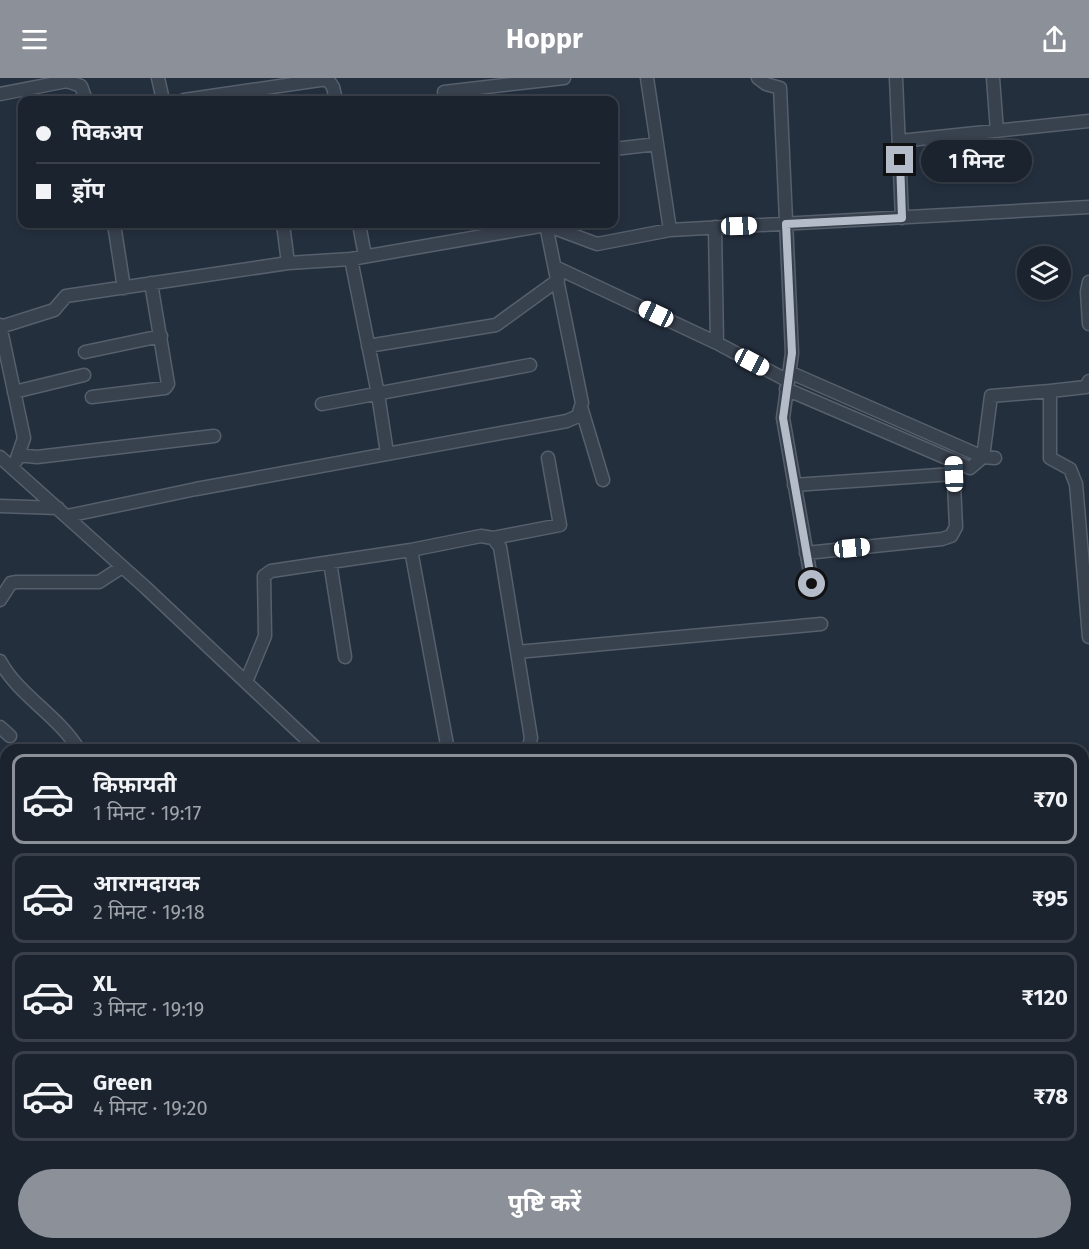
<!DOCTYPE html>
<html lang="hi">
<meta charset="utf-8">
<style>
:root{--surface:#1b232e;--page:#282f3a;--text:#f1f3f6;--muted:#a0a4aa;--line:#39404a;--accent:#8c9099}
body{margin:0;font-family:"Fira Sans","Noto Sans Devanagari",sans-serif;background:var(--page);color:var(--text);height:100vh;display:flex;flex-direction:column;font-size:22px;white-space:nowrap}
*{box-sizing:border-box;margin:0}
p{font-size:20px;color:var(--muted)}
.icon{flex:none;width:33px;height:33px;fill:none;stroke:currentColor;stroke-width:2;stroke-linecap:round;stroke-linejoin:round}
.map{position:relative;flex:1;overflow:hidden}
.side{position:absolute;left:0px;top:666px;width:1089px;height:506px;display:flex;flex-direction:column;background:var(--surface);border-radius:18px 18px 0 0;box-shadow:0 3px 9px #0003,0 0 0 2px var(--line)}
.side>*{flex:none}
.top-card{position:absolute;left:18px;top:18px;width:600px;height:132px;border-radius:12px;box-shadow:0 3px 9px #0003,0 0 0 2px var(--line);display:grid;align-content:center;height:132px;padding:0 18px;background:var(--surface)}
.fabs{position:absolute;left:1017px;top:168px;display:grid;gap:12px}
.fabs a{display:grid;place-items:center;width:54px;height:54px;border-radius:50%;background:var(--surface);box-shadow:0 3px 9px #0003,0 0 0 2px var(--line);font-size:30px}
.end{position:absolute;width:27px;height:27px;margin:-14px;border:8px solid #b4bcc9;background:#111;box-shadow:0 0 0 3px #111}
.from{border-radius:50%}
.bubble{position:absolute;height:42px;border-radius:21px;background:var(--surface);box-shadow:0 3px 9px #0003,0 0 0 2px var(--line);font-size:20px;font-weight:700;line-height:42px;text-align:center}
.car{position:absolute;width:18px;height:36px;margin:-18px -9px;border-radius:8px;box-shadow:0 0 4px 2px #0007;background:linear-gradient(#fff 24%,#345 0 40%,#fff 0 76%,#345 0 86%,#fff 0)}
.top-card b{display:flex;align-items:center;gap:21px;height:57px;font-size:22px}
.top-card b+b{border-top:2px solid var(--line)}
.top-card i{width:15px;height:15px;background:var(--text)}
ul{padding:10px 0 0;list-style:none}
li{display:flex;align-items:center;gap:18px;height:90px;margin:0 12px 9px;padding:0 6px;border:3px solid var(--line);border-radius:12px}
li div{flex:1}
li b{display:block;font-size:22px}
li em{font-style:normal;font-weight:700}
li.selected{border-color:var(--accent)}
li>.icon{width:54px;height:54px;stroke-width:1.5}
.cta{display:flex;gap:12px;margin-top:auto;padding:12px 18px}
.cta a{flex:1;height:69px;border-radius:36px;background:var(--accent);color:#fff;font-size:24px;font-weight:700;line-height:69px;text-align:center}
header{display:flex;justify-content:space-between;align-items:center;height:78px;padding:0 18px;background:var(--accent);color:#fff;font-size:27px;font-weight:700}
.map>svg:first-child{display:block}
</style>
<header><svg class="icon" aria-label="menu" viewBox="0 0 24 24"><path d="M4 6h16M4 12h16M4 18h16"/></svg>Hoppr<svg class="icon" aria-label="share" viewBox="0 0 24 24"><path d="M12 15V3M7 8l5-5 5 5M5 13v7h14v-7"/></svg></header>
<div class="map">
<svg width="1089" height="1171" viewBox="0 0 1089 1171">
<rect width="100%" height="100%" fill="#242f3e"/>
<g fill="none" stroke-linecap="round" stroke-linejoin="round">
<defs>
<path id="minor" d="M 158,0 L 163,22
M 647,0 L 670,152 L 1089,129
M 758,0 L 766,6 L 780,10 L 792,275 L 783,340 L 812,506
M 896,0 L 902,140
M 993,0 L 997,53
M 444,14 L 564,0
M 0,16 L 67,3 L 81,8 L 86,22
M 184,22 L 320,2 L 328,2 L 333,9 L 336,22
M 900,63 L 1089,43
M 614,71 L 657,66
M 114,146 L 124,210
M 283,146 L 288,185
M 359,146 L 365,178
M 715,149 L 717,265 L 788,303
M 351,181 L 378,316 L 387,375
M 555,189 L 717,265
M 1089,204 L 1087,214 L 1089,246
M 0,247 L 24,360 L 16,383
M 0,249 L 54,232 L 66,218 L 288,185 L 351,181 L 546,147 L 597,166 L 670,152
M 368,268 L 496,247 L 558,202
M 85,274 L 161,258
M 789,294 L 983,379 L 991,318 L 1050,313
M 1089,303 L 1086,309 L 1050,313 L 1050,380 L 1070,391 L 1076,406 L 1089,559
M 786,311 L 970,390 L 983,379 L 995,380
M 14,314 L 84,297
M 92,319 L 165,310 L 168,306 L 151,205
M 322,326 L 530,287
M 581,329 L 603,402
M 18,377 L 37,379 L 214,358
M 0,379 L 145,509 L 318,672
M 794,407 L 953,396
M 0,428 L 58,430
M 67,438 L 196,411 L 567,343 L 578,338 L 582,325 L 546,147
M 493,460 L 560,447 L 548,380
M 411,472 L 448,672
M 806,475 L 942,461 L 951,458 L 956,449 L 953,383
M 330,484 L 345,579
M 0,522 L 11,505 L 17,504 L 99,504 L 122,489
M 517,574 L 821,546
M 0,583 C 19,618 58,637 79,672
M 246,604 L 265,558 L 264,498 L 271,493 L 411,472 L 481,458 L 493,460 L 500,469 L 531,660 L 528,672
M 0,649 L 10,658
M 0,758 L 6,767
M 0,811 L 6,804
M 0,970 L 6,969
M 0,1051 L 6,1050
M 0,1118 L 6,1117
M 228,1166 L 229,1171
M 447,1166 L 449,1171
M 571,1166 L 572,1171
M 623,1166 L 624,1171
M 767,1166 L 768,1171
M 854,1166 L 861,1171
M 79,1171 L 107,1166
M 286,1171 L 310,1166
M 672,1171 L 691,1166
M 889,1171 L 900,1166"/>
</defs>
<use href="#minor" stroke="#565f6c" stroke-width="15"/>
<use href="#minor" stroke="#38414e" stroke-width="12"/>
</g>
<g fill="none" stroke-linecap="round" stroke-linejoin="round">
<path stroke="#b4bcc9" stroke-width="8" d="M 812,506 L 783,340 L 792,275 L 786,146 L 902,140 L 900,82"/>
</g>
</svg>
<div class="fabs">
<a><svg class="icon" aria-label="layers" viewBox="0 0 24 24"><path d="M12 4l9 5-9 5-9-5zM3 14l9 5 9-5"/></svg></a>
</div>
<i class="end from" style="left:812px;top:506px"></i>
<i class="end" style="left:900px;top:82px"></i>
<div class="bubble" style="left:921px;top:62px;width:111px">1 मिनट</div>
<i class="car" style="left:739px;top:148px;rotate:88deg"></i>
<i class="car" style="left:656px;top:236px;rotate:295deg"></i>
<i class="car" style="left:752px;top:284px;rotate:118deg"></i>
<i class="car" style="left:954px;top:396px;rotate:358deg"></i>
<i class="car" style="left:852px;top:470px;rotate:84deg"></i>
<div class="top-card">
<b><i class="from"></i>पिकअप</b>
<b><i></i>ड्रॉप</b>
</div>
<section class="side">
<ul>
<li class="selected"><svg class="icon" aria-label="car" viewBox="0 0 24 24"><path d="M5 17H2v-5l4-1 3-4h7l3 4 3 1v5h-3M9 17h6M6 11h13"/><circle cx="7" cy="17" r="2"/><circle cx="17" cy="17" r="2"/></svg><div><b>किफ़ायती</b><p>1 मिनट · 19:17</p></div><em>₹70</em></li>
<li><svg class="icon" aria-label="car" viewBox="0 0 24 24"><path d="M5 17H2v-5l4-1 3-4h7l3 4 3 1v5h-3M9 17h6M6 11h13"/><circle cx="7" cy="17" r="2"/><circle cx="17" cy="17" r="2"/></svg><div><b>आरामदायक</b><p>2 मिनट · 19:18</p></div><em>₹95</em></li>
<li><svg class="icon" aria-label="car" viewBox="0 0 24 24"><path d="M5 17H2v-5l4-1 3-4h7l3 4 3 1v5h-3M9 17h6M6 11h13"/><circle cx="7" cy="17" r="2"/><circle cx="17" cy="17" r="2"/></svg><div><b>XL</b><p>3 मिनट · 19:19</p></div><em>₹120</em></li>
<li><svg class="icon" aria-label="car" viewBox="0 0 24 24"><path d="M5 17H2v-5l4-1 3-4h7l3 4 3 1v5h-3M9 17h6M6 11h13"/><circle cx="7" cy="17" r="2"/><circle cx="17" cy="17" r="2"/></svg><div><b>Green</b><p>4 मिनट · 19:20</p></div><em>₹78</em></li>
</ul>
<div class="cta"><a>पुष्टि करें</a></div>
</section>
</div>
